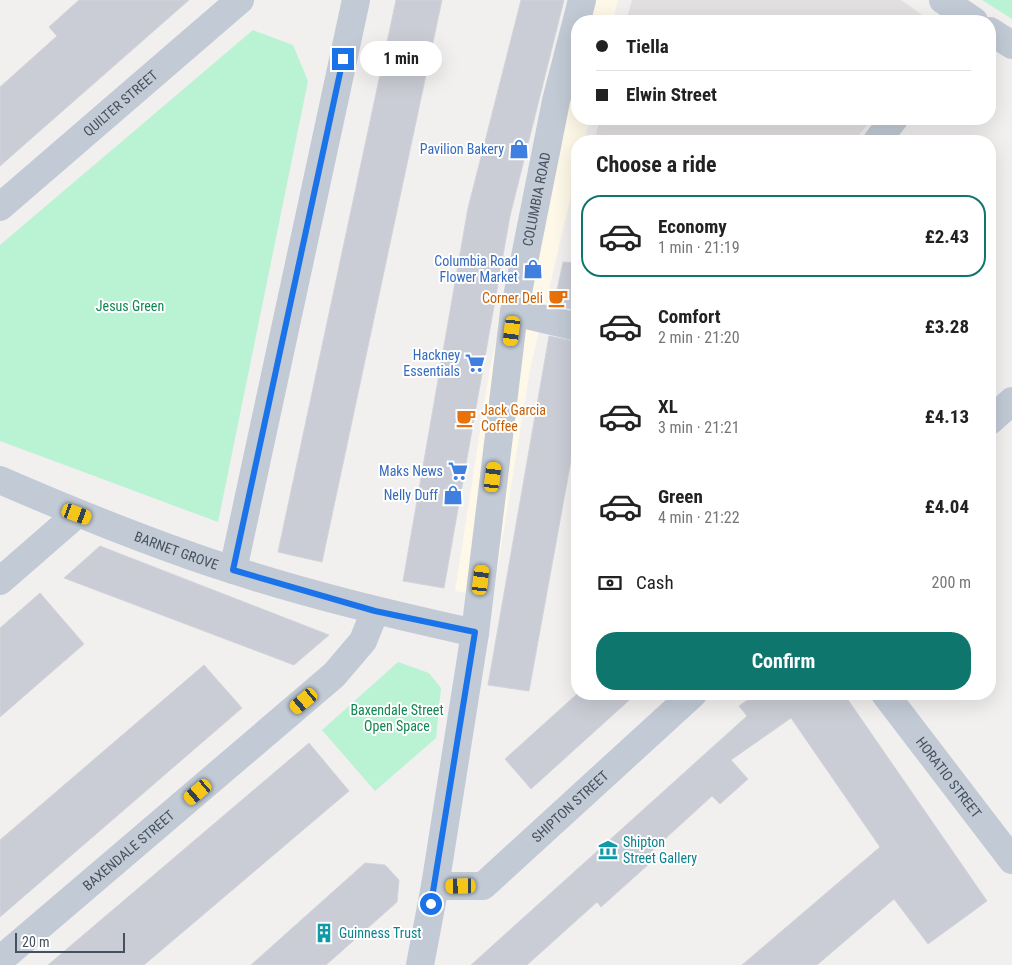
<!DOCTYPE html>
<meta charset="utf-8">
<style>
:root{--surface:#fff;--page:#f2f2f2;--text:#222;--muted:#767676;--line:#e0e0e0;--accent:#0f766e}
body{margin:0;font-family:"Roboto Condensed",sans-serif;background:var(--page);color:var(--text);height:100vh;display:flex;flex-direction:column;font-size:19px;white-space:nowrap}
*{box-sizing:border-box;margin:0}
p{font-size:16px;color:var(--muted)}
.icon{flex:none;width:28px;height:28px;fill:none;stroke:currentColor;stroke-width:2;stroke-linecap:round;stroke-linejoin:round}
.map{position:relative;flex:1;overflow:hidden}
.side{position:absolute;left:571px;top:135px;width:425px;height:565px;display:flex;flex-direction:column;background:var(--surface);border-radius:20px;box-shadow:0 5px 20px #0002}
.side>*{flex:none}
.banner{position:absolute;left:571px;top:15px;width:425px;height:110px;border-radius:20px;box-shadow:0 5px 20px #0002;display:grid;align-content:center;height:110px;padding:0 25px;background:var(--surface)}
.scale{position:absolute;left:15px;bottom:12px;width:110px;box-sizing:border-box;padding-left:5px;border:2px solid #45515e;border-top:0;font-size:14px;line-height:18px;white-space:nowrap;color:#45515e;-webkit-text-stroke:4px #fff;paint-order:stroke}
.end{position:absolute;width:22px;height:22px;margin:-11px;border:6px solid #1a73e8;background:#fff;box-shadow:0 0 0 2px #fff}
.from{border-radius:50%}
.bubble{position:absolute;height:35px;border-radius:18px;background:var(--surface);box-shadow:0 5px 20px #0002;font-size:16px;font-weight:700;line-height:35px;text-align:center}
.car{position:absolute;width:15px;height:30px;margin:-15px -8px;border-radius:6px;box-shadow:0 0 4px 1px #0007;background:linear-gradient(#f5c518 24%,#345 0 40%,#f5c518 0 76%,#345 0 86%,#f5c518 0)}
.banner b{display:flex;align-items:center;gap:18px;height:48px;font-size:19px}
.banner b+b{border-top:1px solid var(--line)}
.banner i{width:12px;height:12px;background:var(--text)}
ul{padding:0;list-style:none}
li{display:flex;align-items:center;gap:15px;height:82px;margin:0 10px 8px;padding:0 15px;border:2px solid transparent;border-radius:20px}
li div{flex:1}
li b{display:block;font-size:19px}
li em{font-style:normal;font-weight:700}
li.on{border-color:var(--accent)}
li>.icon{width:45px;height:45px;stroke-width:1.5}
h2{padding:0 25px;font-size:22px;line-height:60px}
.pay{display:flex;align-items:center;gap:12px;height:55px;padding:0 25px;font-size:19px}
.pay p{margin-inline-start:auto}
.primary-button{display:flex;gap:10px;margin-top:auto;padding:10px 25px}
.primary-button a{flex:1;height:58px;border-radius:20px;background:var(--accent);color:#fff;font-size:20px;font-weight:700;line-height:58px;text-align:center}
.map>svg:first-child{display:block}
</style>
<div class="map">
<svg width="1012" height="965" viewBox="0 0 1012 965">
<rect width="100%" height="100%" fill="#f2efef"/>
<path fill="#fdf8e7" d="M 574,0 L 618,0 L 613,21 L 578,21 L 578,119 L 590,119 L 584,141 L 578,141 L 577,170 L 530,370 L 493,597 L 455,591 L 490,368 Z"/>
<path fill="#e3e0e1" d="M 632,0 L 901,0 L 931,21 L 626,21 Z
M 600,119 L 872,119 L 854,141 L 594,141 Z"/>
<path fill="#baf2d4" d="M 982,0 L 1012,0 L 1012,19 Z
M 253,30 L 293,45 L 308,81 L 218,522 L 0,441 L 0,245 Z
M 398,662 L 429,673 L 441,688 L 436,738 L 375,791 L 322,730 Z"/>
<path fill="#cacdd5" stroke="#d2d4db" d="M 79,0 L 189,0 L 0,166 L 0,87 L 57,36 L 49,27 Z
M 396,0 L 442,0 L 322,562 L 278,552 Z
M 521,0 L 564,0 L 510,216 L 444,588 L 403,581 L 468,208 Z
M 563,262 L 578,263 L 578,311 L 554,305 Z
M 549,336 L 578,342 L 578,422 L 529,691 L 488,685 Z
M 100,546 L 329,635 L 294,665 L 64,578 Z
M 40,593 L 84,644 L 0,717 L 0,628 Z
M 204,665 L 242,708 L 0,917 L 0,840 Z
M 577,694 L 636,694 L 531,789 L 505,759 Z
M 756,694 L 844,694 L 987,901 L 928,944 L 894,899 L 817,965 L 742,965 L 880,847 L 791,718 L 731,760 L 748,779 L 720,804 L 712,796 L 644,858 L 650,863 L 601,907 L 597,902 L 527,965 L 471,965 L 747,716 L 739,706 Z
M 309,743 L 349,791 L 144,965 L 48,965 Z
M 365,863 L 385,865 L 399,880 L 397,902 L 326,965 L 251,965 Z"/>
<g fill="none" stroke-linecap="round" stroke-linejoin="round">
<g stroke="#c1cad5" stroke-width="28">
<path d="M 943,0 L 974,21"/>
<path d="M 990,31 L 1012,45"/>
<path d="M 877,141 L 894,119"/>
<path id="s1" d="M 0,207 L 240,0"/>
<path d="M 514,312 L 578,327"/>
<path d="M 990,421 L 1012,401"/>
<path id="s2" d="M 0,480 C 76,513 154,545 233,570 C 313,596 394,615 475,633"/>
<path d="M 233,570 L 356,0"/>
<path d="M 0,581 L 77,514"/>
<path id="s3" d="M 885,694 L 1012,860"/>
<path id="s4" d="M 435,886 L 483,886 L 693,694"/>
<path id="s5" d="M 0,960 L 334,675 L 363,641 L 375,611"/>
<path id="s6" d="M 420,965 L 435,886 L 475,633 L 514,312 L 556,101 L 582,0"/>
</g>
</g>
<g fill="none" stroke-linecap="round" stroke-linejoin="round">
<path stroke="#1a73e8" stroke-width="6" d="M 343,59 L 233,570 L 375,611 L 475,632 L 431,904"/>
</g>
<defs>
<symbol id="shop-bare" viewBox="-9 -9 18 18"><path d="M-5-2.5h2.3a2.7 3.5 0 0 1 5.4 0H5L5.5 6h-11ZM-1.5-2.5h3a1.5 2.3 0 0 0-3 0Z" fill="#3f7fe0" stroke="#fff" stroke-width="2.5" paint-order="stroke"/></symbol>
<symbol id="cafe-bare" viewBox="-9 -9 18 18"><path d="M-5.5-4.5H6V0H3Q3 3.5 0 3.5H-2.5Q-5.5 3.5-5.5 0ZM3-3.2v2h1.7v-2ZM-6 4.5H4V6H-6Z" fill="#e8710a" stroke="#fff" stroke-width="2.5" paint-order="stroke"/></symbol>
<symbol id="supermarket-bare" viewBox="-9 -9 18 18"><path d="M-6-5.5h2.5l.6 2H6L4.5 2H-2.5L-4.4-4H-6ZM-1.5 3.2a1.3 1.3 0 1 0 .1 0ZM3 3.2a1.3 1.3 0 1 0 .1 0Z" fill="#3f7fe0" stroke="#fff" stroke-width="2.5" paint-order="stroke"/></symbol>
<symbol id="museum-bare" viewBox="-9 -9 18 18"><path d="M0-6L6-3V-2H-6V-3ZM-5-1h2V3h-2ZM-1-1h2V3h-2ZM3-1h2V3H3ZM-6 4H6V6H-6Z" fill="#0f9aa8" stroke="#fff" stroke-width="2.5" paint-order="stroke"/></symbol>
<symbol id="building-bare" viewBox="-9 -9 18 18"><path d="M-4-6H4V6H1V3H-1V6H-4ZM-2.5-4.3h1.7v1.8h-1.7ZM.8-4.3h1.7v1.8H.8ZM-2.5-1h1.7V.8h-1.7ZM.8-1h1.7V.8H.8Z" fill="#0f9aa8" stroke="#fff" stroke-width="2.5" paint-order="stroke"/></symbol>
</defs>
<g fill-rule="evenodd">
<use href="#shop-bare" x="505" y="135" width="28" height="28"/>
<use href="#shop-bare" x="519" y="255" width="28" height="28"/>
<use href="#cafe-bare" x="544" y="284" width="28" height="28"/>
<use href="#supermarket-bare" x="461" y="349" width="28" height="28"/>
<use href="#cafe-bare" x="452" y="404" width="28" height="28"/>
<use href="#supermarket-bare" x="444" y="457" width="28" height="28"/>
<use href="#shop-bare" x="439" y="481" width="28" height="28"/>
<use href="#museum-bare" x="594" y="836" width="28" height="28"/>
<use href="#building-bare" x="310" y="919" width="28" height="28"/>
</g>
<g text-anchor="middle" dominant-baseline="central" stroke-width="4" stroke-linejoin="round" paint-order="stroke">
<g font-size="14" fill="#45515e" stroke="#fff">
<text stroke="none"><textPath href="#s1" startOffset="159">QUILTER STREET</textPath></text>
<text stroke="none"><textPath href="#s6" startOffset="775">COLUMBIA ROAD</textPath></text>
<text stroke="none"><textPath href="#s2" startOffset="190">BARNET GROVE</textPath></text>
<text stroke="none"><textPath href="#s3" startOffset="105">HORATIO STREET</textPath></text>
<text stroke="none"><textPath href="#s4" startOffset="166">SHIPTON STREET</textPath></text>
<text stroke="none"><textPath href="#s5" startOffset="169">BAXENDALE STREET</textPath></text>
</g>
<g font-size="14" fill="#366cbe" stroke="#fff" text-anchor="end">
<text x="504" y="149">Pavilion Bakery</text>
<text x="518" y="261">Columbia Road<tspan x="518" dy="16">Flower Market</tspan></text>
<text x="460" y="355">Hackney<tspan x="460" dy="16">Essentials</tspan></text>
<text x="443" y="471">Maks News</text>
<text x="438" y="495">Nelly Duff</text>
</g>
<g font-size="14" fill="#c56008" stroke="#fff" text-anchor="end">
<text x="543" y="298">Corner Deli</text>
<text x="481" y="410" text-anchor="start">Jack Garcia<tspan x="481" dy="16">Coffee</tspan></text>
</g>
<g font-size="14" fill="#108653" stroke="#fff">
<text x="130" y="306">Jesus Green</text>
<text x="397" y="710">Baxendale Street<tspan x="397" dy="16">Open Space</tspan></text>
</g>
<g font-size="14" fill="#0d838f" stroke="#fff" text-anchor="start">
<text x="623" y="842">Shipton<tspan x="623" dy="16">Street Gallery</tspan></text>
<text x="339" y="933">Guinness Trust</text>
</g>
</g>
</svg>
<div class="scale">20 m</div>
<i class="end from" style="left:431px;top:904px"></i>
<i class="end" style="left:343px;top:59px"></i>
<div class="bubble" style="left:360px;top:41px;width:82px">1 min</div>
<i class="car" style="left:512px;top:331px;rotate:187deg"></i>
<i class="car" style="left:493px;top:477px;rotate:7deg"></i>
<i class="car" style="left:77px;top:514px;rotate:110deg"></i>
<i class="car" style="left:481px;top:580px;rotate:7deg"></i>
<i class="car" style="left:304px;top:701px;rotate:230deg"></i>
<i class="car" style="left:198px;top:792px;rotate:230deg"></i>
<i class="car" style="left:461px;top:886px;rotate:269deg"></i>
<div class="banner">
<b><i class="from"></i>Tiella</b>
<b><i></i>Elwin Street</b>
</div>
<section class="side">
<h2>Choose a ride</h2>
<ul>
<li class="on"><svg class="icon" aria-label="car" viewBox="0 0 24 24"><path d="M5 17H2v-5l4-1 3-4h7l3 4 3 1v5h-3M9 17h6M6 11h13"/><circle cx="7" cy="17" r="2"/><circle cx="17" cy="17" r="2"/></svg><div><b>Economy</b><p>1 min · 21:19</p></div><em>£2.43</em></li>
<li><svg class="icon" aria-label="car" viewBox="0 0 24 24"><path d="M5 17H2v-5l4-1 3-4h7l3 4 3 1v5h-3M9 17h6M6 11h13"/><circle cx="7" cy="17" r="2"/><circle cx="17" cy="17" r="2"/></svg><div><b>Comfort</b><p>2 min · 21:20</p></div><em>£3.28</em></li>
<li><svg class="icon" aria-label="car" viewBox="0 0 24 24"><path d="M5 17H2v-5l4-1 3-4h7l3 4 3 1v5h-3M9 17h6M6 11h13"/><circle cx="7" cy="17" r="2"/><circle cx="17" cy="17" r="2"/></svg><div><b>XL</b><p>3 min · 21:21</p></div><em>£4.13</em></li>
<li><svg class="icon" aria-label="car" viewBox="0 0 24 24"><path d="M5 17H2v-5l4-1 3-4h7l3 4 3 1v5h-3M9 17h6M6 11h13"/><circle cx="7" cy="17" r="2"/><circle cx="17" cy="17" r="2"/></svg><div><b>Green</b><p>4 min · 21:22</p></div><em>£4.04</em></li>
</ul>
<div class="pay"><svg class="icon" aria-label="cash" viewBox="0 0 24 24"><path d="M3 7h18v10H3z"/><circle cx="12" cy="12" r="2"/></svg>Cash<p>200 m</p></div>
<div class="primary-button"><a>Confirm</a></div>
</section>
</div>
